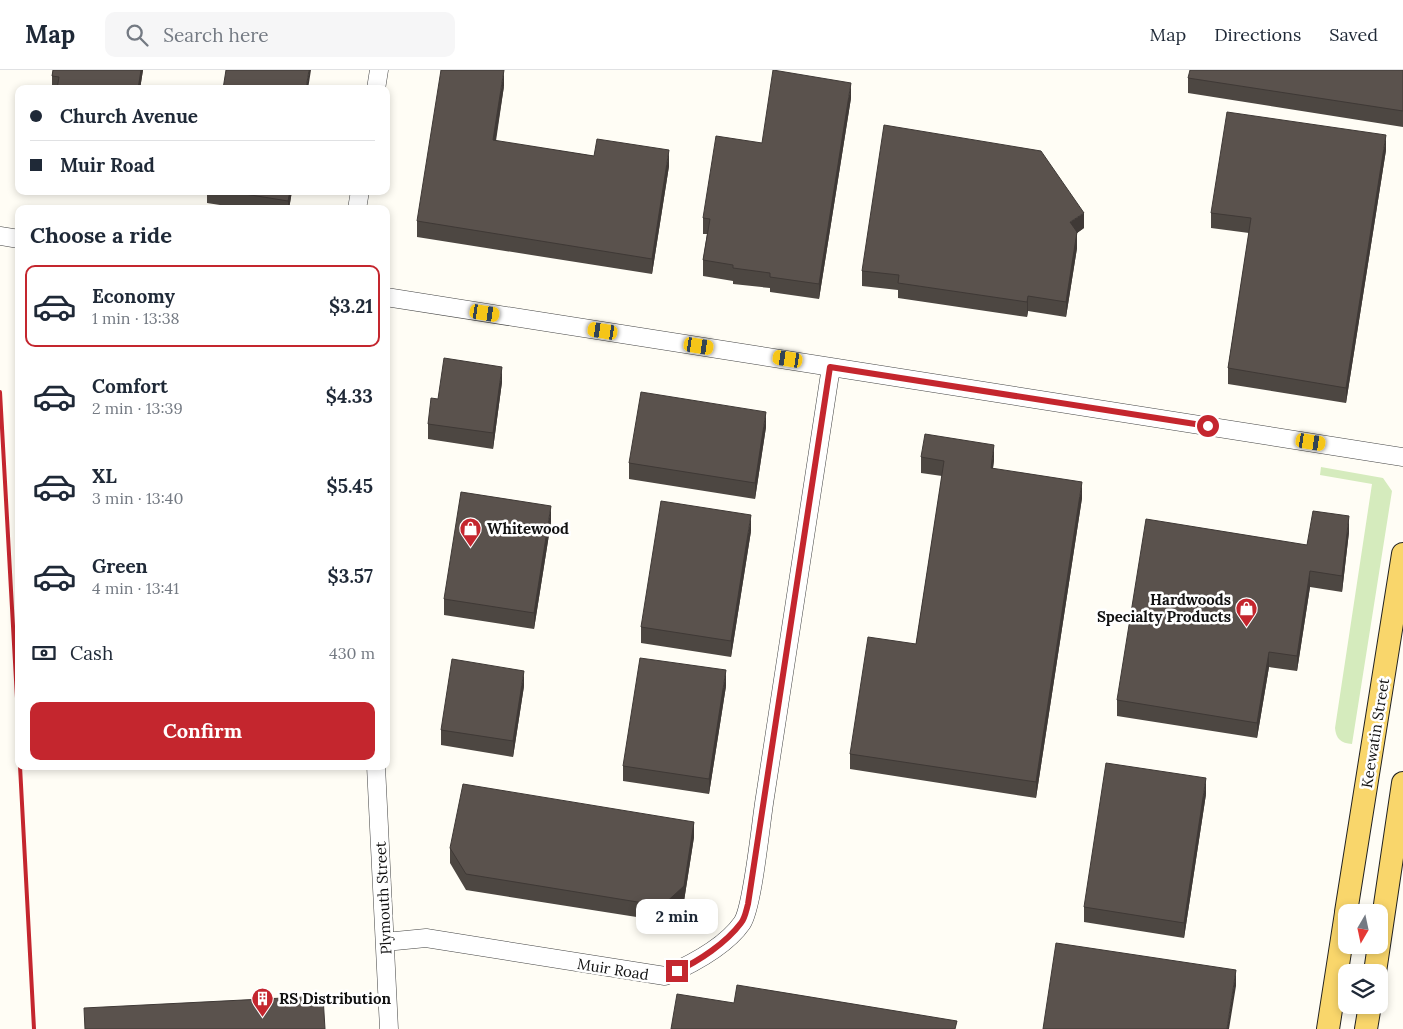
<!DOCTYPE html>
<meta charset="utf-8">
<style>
:root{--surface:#fff;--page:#f6f6f7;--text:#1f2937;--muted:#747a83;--line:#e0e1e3;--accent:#c4262e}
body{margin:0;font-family:Lora,serif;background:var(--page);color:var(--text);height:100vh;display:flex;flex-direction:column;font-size:19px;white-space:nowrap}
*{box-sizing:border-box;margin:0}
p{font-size:16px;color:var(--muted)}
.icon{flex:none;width:28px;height:28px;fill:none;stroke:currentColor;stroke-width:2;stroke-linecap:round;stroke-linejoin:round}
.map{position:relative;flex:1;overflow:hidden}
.side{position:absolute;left:15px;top:135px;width:375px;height:565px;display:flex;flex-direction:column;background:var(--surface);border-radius:10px;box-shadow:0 2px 8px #0003}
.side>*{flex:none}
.banner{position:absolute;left:15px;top:15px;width:375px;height:110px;border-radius:10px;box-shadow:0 2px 8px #0003;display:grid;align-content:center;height:110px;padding:0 15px;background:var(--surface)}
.needle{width:32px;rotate:189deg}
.fabs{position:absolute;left:1338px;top:834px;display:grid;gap:10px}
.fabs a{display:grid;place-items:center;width:50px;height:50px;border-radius:10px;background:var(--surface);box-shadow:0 2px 8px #0003;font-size:25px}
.end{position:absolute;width:22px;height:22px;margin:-11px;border:6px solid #c4262e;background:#fff;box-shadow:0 0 0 2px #fff}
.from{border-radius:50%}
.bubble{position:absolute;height:35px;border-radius:10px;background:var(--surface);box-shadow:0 2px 8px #0003;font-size:16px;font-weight:700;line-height:35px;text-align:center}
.car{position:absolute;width:15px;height:30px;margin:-15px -8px;border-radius:6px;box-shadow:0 0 4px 1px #0007;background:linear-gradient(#f5c518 24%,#345 0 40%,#f5c518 0 76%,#345 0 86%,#f5c518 0)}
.banner b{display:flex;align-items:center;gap:18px;height:48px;font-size:19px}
.banner b+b{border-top:1px solid var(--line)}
.banner i{width:12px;height:12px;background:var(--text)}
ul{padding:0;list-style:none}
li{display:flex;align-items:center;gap:15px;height:82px;margin:0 10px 8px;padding:0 5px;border:2px solid transparent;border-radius:10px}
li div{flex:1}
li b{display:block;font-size:19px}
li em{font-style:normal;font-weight:700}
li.selected{border-color:var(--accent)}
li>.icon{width:45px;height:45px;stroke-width:1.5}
h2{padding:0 15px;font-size:22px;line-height:60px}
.pay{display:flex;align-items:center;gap:12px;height:55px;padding:0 15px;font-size:19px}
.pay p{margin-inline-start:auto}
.action{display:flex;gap:10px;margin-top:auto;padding:10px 15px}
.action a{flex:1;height:58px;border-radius:10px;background:var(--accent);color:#fff;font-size:20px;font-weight:700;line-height:58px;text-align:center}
header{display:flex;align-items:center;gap:30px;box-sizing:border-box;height:70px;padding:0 25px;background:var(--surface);border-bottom:1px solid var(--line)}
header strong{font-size:24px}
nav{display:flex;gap:28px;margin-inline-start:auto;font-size:18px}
.search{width:350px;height:45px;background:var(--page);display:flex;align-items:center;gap:12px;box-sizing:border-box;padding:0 18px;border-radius:10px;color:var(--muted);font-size:19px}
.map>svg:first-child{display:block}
</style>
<header>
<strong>Map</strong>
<div class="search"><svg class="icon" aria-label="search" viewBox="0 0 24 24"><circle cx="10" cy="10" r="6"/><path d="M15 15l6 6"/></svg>Search here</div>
<nav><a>Map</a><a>Directions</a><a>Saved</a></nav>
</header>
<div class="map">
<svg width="1403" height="959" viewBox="0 0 1403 959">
<rect width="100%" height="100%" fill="#fffdf5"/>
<path fill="#d5ebbd" d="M 1321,397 L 1383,408 L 1392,421 L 1352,674 C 1341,673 1336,669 1335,658 L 1372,414 L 1320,405 Z"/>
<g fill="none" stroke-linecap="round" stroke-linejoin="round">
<defs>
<path id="minor" d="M 376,19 L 379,0
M 357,139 L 360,121
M 0,166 L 19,169
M 386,227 L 1403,387
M 376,696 L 389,959
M 385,872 L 426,868 L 665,906 C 690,895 726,876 742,853 C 753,837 761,750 765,727 C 787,583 809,440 831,297"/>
<path id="major" d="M 1346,842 L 1403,484
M 1375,902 L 1403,713
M 1328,959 L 1346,843
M 1366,959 L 1370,935"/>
</defs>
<use href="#minor" stroke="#444" stroke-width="19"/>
<use href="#major" stroke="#222" stroke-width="24"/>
<use href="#minor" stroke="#fff" stroke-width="18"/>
<use href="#major" stroke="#f9d66b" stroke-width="22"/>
<path stroke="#c4262e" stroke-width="4" d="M 0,322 L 19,664
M 20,696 L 34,959"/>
</g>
<path fill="#4d4742" d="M 51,0 L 143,0 L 140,19 L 52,19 L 52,6 L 53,0 Z
M 1403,0 L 1403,57 L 1188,23 L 1188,8 Z
M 504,16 L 496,71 L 594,86 L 669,96 L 652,204 L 417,167 L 417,151 Z
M 851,28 L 819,229 L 770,222 L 770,218 L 733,214 L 733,211 L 703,206 L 703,190 L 707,164 L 703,164 L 703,148 L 762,73 Z
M 1386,80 L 1346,333 L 1228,314 L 1228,298 L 1249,163 L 1211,158 L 1211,143 Z
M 207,121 L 292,121 L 289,139 L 246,139 L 207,133 Z
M 1084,158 L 1077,163 L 1077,178 L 1066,247 L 1028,241 L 1027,247 L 898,228 L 898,220 L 862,216 L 862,201 Z
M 502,312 L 493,379 L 428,369 L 428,354 L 438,329 Z
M 766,357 L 755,429 L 629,409 L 629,393 Z
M 921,387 L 994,390 L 993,398 L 1082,428 L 1036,728 L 850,699 L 850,684 L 916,574 L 942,406 L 921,403 Z
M 551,452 L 534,559 L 444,545 L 444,529 Z
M 751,461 L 731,587 L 641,573 L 641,557 Z
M 1349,462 L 1342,522 L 1310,517 L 1297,601 L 1269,597 L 1257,668 L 1117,646 L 1117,630 Z
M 524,616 L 513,687 L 441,675 L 441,660 Z
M 726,616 L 709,724 L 623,711 L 623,696 Z
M 1206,724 L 1184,868 L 1084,852 L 1084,837 Z
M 694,767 L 684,831 L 662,851 L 466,820 L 450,793 L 450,778 Z"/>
<path fill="#3f3936" d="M 141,0 L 143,0 L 140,19 L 138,19 Z
M 309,0 L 311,0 L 308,19 L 306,19 Z
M 504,0 L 504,16 L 493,86 L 493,70 Z
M 851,13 L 851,28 L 819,229 L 819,214 Z
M 1386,65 L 1386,80 L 1346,333 L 1346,318 Z
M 669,80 L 669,96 L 652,204 L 652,189 Z
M 290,121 L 292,121 L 289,139 L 288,139 L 288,131 Z
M 1084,143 L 1084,158 L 1077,163 L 1077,178 L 1066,247 L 1066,232 L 1070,152 Z
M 1028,226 L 1028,241 L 1027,247 L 1027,232 Z
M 502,297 L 502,312 L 493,379 L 493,363 Z
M 766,342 L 766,357 L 755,429 L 755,413 Z
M 994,375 L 994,390 L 991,413 L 991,398 Z
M 1082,412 L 1082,428 L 1036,728 L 1036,712 Z
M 551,436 L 551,452 L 534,559 L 534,543 Z
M 751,445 L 751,461 L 731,587 L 731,571 Z
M 1349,446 L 1349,462 L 1342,522 L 1342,506 Z
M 1310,501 L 1310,517 L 1297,601 L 1297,586 Z
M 1269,582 L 1269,597 L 1257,668 L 1257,653 Z
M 726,600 L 726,616 L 709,724 L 709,709 Z
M 524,601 L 524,616 L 513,687 L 513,671 Z
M 1206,708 L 1206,724 L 1184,868 L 1184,853 Z
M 694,752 L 694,767 L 684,831 L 662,851 L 662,836 Z
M 1236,900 L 1236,916 L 1229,959 L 1227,959 Z"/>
<path fill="#5a524d" stroke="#3f3936" d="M 53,0 L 141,0 L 138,19 L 57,19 L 59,7 L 52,6 Z
M 226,0 L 309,0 L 306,19 L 223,19 Z
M 441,0 L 504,0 L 493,70 L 594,86 L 597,69 L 669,80 L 652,189 L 417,151 Z
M 773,0 L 851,13 L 819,214 L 770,207 L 770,203 L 733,198 L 733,195 L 703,190 L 710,149 L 703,148 L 716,66 L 762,73 Z
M 1190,0 L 1403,0 L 1403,41 L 1188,8 Z
M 1227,42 L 1386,65 L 1346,318 L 1228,298 L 1251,148 L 1211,143 Z
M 884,55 L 1041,81 L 1084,143 L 1070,152 L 1077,162 L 1066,232 L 1028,226 L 1027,232 L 898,213 L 899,205 L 862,201 Z
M 226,121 L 290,121 L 288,131 Z
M 444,288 L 502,297 L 493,363 L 428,354 L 431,328 L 438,329 Z
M 641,322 L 766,342 L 755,413 L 629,393 Z
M 925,364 L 994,375 L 991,398 L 1082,412 L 1036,712 L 850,684 L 868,567 L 916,574 L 944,391 L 921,387 Z
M 461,422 L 551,436 L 534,543 L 444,529 Z
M 661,431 L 751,445 L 731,571 L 641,557 Z
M 1313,441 L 1349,446 L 1342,506 L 1310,501 L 1297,586 L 1269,582 L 1257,653 L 1117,630 L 1146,449 L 1307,475 Z
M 640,588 L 726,600 L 709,709 L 623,696 Z
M 452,589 L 524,601 L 513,671 L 441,660 Z
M 1106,693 L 1206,708 L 1184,853 L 1084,837 Z
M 463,714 L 694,752 L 684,816 L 662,836 L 466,804 L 450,778 Z
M 1056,873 L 1236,900 L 1227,959 L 1043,959 Z
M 737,915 L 957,951 L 955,959 L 671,959 L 677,924 L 734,933 Z
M 323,926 L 325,959 L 85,959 L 84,938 Z"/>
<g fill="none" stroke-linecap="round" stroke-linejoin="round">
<path stroke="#c4262e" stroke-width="6" d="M 677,901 C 699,891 726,873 741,853 C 745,848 746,841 748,834 L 830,297 L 1208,356"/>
</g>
<defs>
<symbol id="shop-pin" viewBox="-11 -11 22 30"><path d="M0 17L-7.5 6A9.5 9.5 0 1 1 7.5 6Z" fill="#c4262e" stroke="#fff"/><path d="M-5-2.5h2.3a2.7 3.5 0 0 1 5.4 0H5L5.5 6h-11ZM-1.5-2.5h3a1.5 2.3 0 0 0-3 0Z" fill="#fff"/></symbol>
<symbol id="building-pin" viewBox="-11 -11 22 30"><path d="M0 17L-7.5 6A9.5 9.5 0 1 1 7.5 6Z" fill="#c4262e" stroke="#fff"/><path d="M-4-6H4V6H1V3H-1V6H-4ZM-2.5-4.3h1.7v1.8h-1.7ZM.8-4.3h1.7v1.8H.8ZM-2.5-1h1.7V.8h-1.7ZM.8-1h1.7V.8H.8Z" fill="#fff"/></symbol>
</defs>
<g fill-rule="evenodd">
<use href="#shop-pin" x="458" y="446" width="25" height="34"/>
<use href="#shop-pin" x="1234" y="526" width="25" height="34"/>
<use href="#building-pin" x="250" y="916" width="25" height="34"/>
</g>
<g text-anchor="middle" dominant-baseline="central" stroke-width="5" stroke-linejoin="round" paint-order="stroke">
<g font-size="15" font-weight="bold" fill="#111" stroke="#fff" text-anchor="start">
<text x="487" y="458">Whitewood</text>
<text x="1231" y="529" text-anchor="end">Hardwoods<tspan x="1231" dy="17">Specialty Products</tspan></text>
<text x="279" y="928">RS Distribution</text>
</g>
<g font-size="15" fill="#111" stroke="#fff">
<text transform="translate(1375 663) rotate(-81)">Keewatin Street</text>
<text transform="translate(383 828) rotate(-93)">Plymouth Street</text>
<text transform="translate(613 899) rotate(9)">Muir Road</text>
</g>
</g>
</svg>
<div class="fabs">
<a><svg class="needle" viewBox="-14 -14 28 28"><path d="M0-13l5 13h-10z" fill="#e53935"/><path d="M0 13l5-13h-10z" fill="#747a83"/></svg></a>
<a><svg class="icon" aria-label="layers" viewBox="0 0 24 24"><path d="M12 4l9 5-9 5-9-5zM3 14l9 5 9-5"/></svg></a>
</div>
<i class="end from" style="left:1208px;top:356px"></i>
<i class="end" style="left:677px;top:901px"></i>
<div class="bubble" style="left:636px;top:829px;width:82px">2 min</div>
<i class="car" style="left:485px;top:243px;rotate:99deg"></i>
<i class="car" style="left:603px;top:261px;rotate:279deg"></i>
<i class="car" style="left:699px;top:276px;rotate:99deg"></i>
<i class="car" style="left:788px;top:289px;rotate:279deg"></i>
<i class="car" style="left:1311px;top:372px;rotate:99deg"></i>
<div class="banner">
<b><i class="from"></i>Church Avenue</b>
<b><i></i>Muir Road</b>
</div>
<section class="side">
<h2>Choose a ride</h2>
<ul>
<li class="selected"><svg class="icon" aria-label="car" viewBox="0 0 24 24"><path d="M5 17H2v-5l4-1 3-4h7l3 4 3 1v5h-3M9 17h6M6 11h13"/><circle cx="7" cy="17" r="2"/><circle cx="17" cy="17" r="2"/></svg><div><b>Economy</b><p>1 min · 13:38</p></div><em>$3.21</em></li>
<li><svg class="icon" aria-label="car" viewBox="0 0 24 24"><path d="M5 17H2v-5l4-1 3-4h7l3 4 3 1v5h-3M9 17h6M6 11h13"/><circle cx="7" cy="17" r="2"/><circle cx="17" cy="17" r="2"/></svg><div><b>Comfort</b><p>2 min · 13:39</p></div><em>$4.33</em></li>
<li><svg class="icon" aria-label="car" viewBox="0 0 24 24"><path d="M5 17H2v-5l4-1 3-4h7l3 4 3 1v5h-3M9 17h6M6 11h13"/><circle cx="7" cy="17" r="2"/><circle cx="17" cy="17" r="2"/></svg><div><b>XL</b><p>3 min · 13:40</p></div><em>$5.45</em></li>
<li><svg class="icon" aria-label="car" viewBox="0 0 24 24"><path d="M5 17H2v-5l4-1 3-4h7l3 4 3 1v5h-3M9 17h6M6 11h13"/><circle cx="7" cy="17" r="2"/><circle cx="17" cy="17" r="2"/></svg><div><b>Green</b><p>4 min · 13:41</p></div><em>$3.57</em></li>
</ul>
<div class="pay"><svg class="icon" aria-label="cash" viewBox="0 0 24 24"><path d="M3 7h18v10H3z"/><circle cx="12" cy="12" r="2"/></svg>Cash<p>430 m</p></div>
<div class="action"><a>Confirm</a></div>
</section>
</div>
